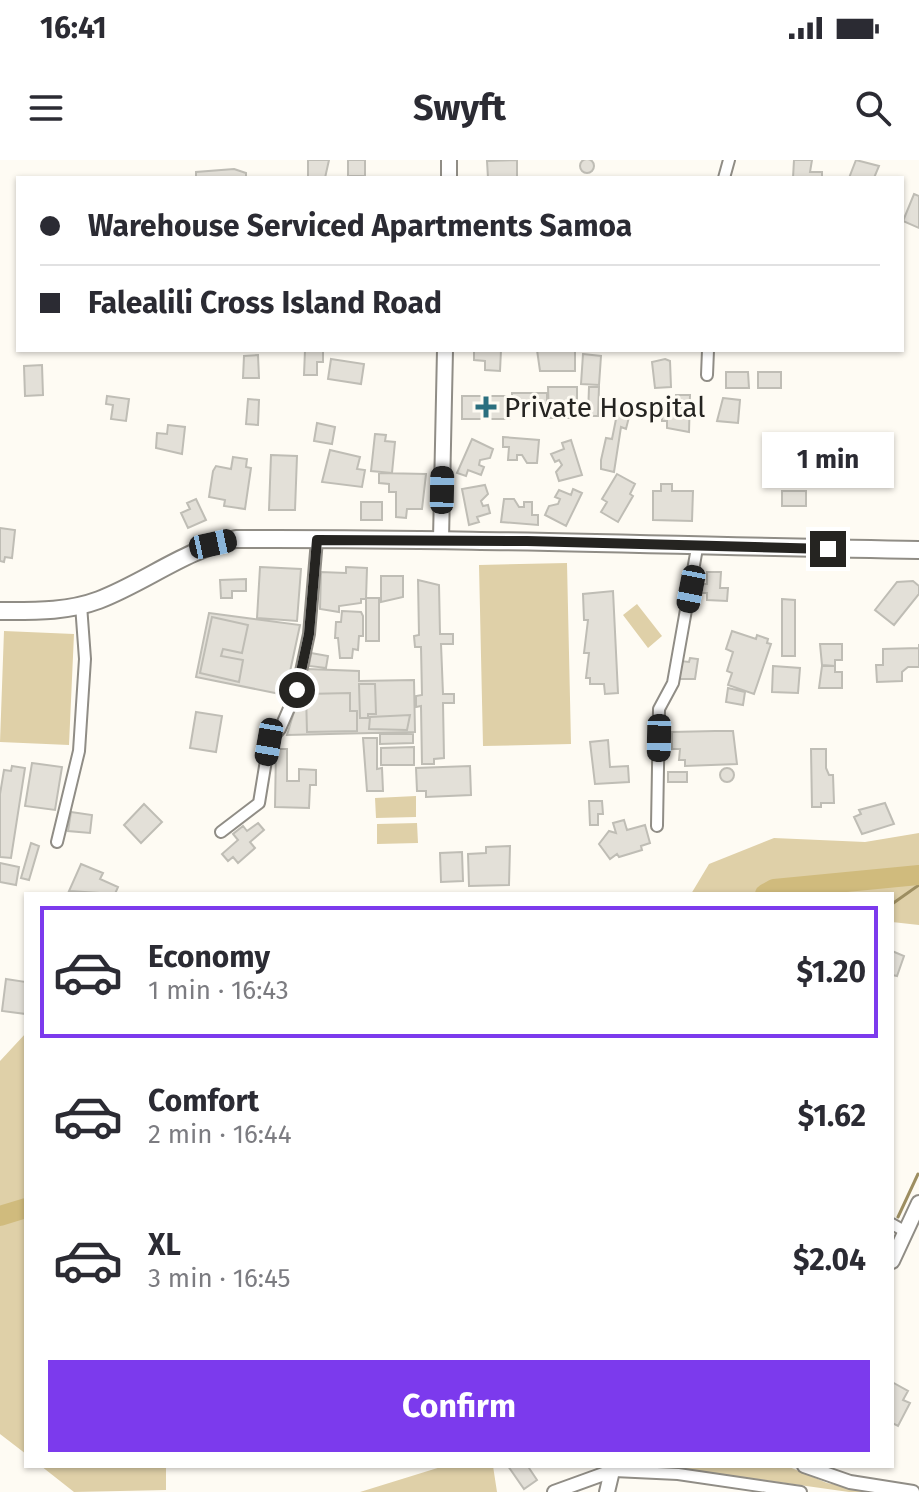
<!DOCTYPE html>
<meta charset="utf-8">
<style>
:root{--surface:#fff;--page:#f7f7f7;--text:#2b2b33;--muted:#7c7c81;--line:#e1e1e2;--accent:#7c3aed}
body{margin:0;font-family:"Fira Sans",sans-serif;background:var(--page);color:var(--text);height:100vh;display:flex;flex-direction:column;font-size:30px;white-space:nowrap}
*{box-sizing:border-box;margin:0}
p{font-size:26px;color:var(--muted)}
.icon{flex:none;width:44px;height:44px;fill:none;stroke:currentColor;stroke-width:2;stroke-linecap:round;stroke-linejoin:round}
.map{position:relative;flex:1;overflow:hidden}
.details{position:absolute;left:24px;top:732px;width:870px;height:576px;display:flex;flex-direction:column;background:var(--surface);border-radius:0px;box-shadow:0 2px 6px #0004}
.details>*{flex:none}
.banner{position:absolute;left:16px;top:16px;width:888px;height:176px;border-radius:0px;box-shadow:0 2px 6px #0004;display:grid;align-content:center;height:176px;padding:0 24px;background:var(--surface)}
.end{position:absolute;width:36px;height:36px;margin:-18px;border:10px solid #252421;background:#fff;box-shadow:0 0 0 4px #fff}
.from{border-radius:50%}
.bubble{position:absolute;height:56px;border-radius:0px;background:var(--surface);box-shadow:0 2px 6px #0004;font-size:26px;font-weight:700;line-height:56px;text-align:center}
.car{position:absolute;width:24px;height:48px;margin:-24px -12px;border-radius:10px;box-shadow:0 0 6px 2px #0007;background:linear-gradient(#222 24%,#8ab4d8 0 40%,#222 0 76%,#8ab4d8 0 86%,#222 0)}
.banner b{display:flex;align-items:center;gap:28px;height:76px;font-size:30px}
.banner b+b{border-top:2px solid var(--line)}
.banner i{width:20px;height:20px;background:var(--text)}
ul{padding:14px 0 0;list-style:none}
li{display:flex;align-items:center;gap:24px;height:132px;margin:0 16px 12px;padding:0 8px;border:4px solid transparent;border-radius:0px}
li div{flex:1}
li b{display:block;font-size:30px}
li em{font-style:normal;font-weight:700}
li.on{border-color:var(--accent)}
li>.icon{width:72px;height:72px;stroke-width:1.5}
.button{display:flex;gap:16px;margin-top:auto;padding:16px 24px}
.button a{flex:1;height:92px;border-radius:0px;background:var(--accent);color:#fff;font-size:32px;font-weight:700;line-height:92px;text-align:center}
.status{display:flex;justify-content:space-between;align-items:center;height:56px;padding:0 40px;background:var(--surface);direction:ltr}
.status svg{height:22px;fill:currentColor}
header{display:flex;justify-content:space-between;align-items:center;height:104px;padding:0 24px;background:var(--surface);font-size:36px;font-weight:700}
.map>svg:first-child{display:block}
</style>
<div class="status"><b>16:41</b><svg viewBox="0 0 49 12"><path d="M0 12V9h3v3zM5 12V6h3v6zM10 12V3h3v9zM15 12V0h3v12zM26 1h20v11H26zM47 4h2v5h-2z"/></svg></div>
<header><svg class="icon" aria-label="menu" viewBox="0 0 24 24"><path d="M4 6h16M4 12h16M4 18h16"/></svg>Swyft<svg class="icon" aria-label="search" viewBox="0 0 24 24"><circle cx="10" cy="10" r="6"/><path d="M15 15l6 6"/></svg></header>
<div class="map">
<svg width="919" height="1332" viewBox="0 0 919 1332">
<rect width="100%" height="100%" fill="#fefbf3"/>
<path fill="#dfd0a8" d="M 567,403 L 571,584 L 483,586 L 479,405 Z
M 637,444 L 662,476 L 648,488 L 623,455 Z
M 4,471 L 74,474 L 69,585 L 0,582 Z
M 416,636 L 416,657 L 376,658 L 375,638 Z
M 417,663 L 418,683 L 377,684 L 377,664 Z
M 919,673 L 919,765 L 892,762 L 892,734 L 691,734 L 709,704 L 774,678 L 865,682 Z
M 26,873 L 26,1294 L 0,1274 L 0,901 Z
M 41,1306 L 166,1306 L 166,1330 L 74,1332 Z
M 444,1306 L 493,1306 L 497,1332 L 360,1332 Z
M 663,1306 L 787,1306 L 827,1323 L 875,1332 L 849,1332 Z"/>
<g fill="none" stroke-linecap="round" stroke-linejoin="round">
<path stroke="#9d8e61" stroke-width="3" d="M 892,744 L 919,725
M 898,1057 L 918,1014"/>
<path stroke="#d0bb7d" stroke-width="20" d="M 765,734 L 774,729 L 919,715
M 0,1056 L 26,1048"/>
</g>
<path fill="#e3e0d8" stroke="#bfbdb5" stroke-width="2" d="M580 6a7 7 0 1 1 14 0a7 7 0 1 1-14 0Z
M 308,0 L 329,0 L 325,18 L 308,18 Z
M 348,0 L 365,0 L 365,16 L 348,16 Z
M 517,0 L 517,18 L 488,18 L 487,1 Z
M 794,0 L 812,0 L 810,12 L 822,12 L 822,18 L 793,18 Z
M 856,0 L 879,6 L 874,18 L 849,18 Z
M 234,9 L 246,13 L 246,18 L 196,18 L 196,12 Z
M 914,34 L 919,36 L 919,68 L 903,61 Z
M 305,190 L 323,190 L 323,202 L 317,202 L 317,215 L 304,215 Z
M 474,190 L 501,190 L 500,211 L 485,210 L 485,201 L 474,200 Z
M 537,190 L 575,190 L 575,211 L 540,211 Z
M 583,194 L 601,196 L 599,225 L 581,224 Z
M 258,195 L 259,218 L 243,218 L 244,196 Z
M 331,199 L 364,204 L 361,224 L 328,219 Z
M 665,199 L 670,201 L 671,227 L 655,228 L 652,202 Z
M 42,205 L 43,235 L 25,236 L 24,206 Z
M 726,212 L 748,212 L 749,228 L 726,228 Z
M 758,212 L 781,212 L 781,228 L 758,228 Z
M 548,227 L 577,227 L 577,258 L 549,258 Z
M 589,227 L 599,227 L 598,256 L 588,256 Z
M 512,233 L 547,233 L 547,244 L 512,245 Z
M 676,235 L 690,235 L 689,272 L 667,268 L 667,261 L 662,261 L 662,250 L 675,248 Z
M 107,236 L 129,239 L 126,261 L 111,259 L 113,245 L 106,244 Z
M 462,236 L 510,236 L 510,259 L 462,259 Z
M 723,238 L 740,240 L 738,263 L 717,261 Z
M 248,239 L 259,240 L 258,265 L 246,264 Z
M 617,254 L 629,257 L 626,269 L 621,267 L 614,312 L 601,309 L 601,300 L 606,278 L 612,279 Z
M 317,263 L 335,267 L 332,284 L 314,281 Z
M 168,265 L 185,267 L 182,294 L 156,288 L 157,273 L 167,274 Z
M 375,274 L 386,275 L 385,281 L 395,282 L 392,313 L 371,311 Z
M 503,277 L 539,280 L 537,303 L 527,303 L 522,295 L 517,295 L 517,300 L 508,300 L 509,287 L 503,287 Z
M 472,279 L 493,289 L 490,298 L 480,300 L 479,305 L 484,307 L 481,315 L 468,310 L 466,316 L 457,313 Z
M 571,280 L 582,315 L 559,321 L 556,312 L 562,305 L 559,300 L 555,302 L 551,294 L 564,289 L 562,283 Z
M 330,290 L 360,297 L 357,309 L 365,310 L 362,327 L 322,322 Z
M 271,295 L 297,296 L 295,350 L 269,350 Z
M 233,297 L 247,299 L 246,307 L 251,308 L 245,349 L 224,346 L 225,340 L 209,337 L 213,311 L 216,306 L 231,309 Z
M 379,313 L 426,314 L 422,349 L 407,349 L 406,358 L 396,357 L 396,332 L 389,332 L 389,324 L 379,323 Z
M 617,314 L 635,324 L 630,334 L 633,336 L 618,362 L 601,352 L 607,342 L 602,339 Z
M 661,324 L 672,324 L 672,331 L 693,331 L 692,361 L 653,360 L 653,331 L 661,331 Z
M 485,325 L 488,334 L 481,341 L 483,346 L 488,345 L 490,353 L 477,357 L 479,362 L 469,365 L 462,329 Z
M 573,329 L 582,333 L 566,366 L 545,355 L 549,346 L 558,344 L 560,339 L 555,337 L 559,330 L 571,335 Z
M 782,331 L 806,331 L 806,346 L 782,346 Z
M 196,339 L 206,360 L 188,368 L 181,353 L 190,349 L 187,343 Z
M 504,339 L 514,339 L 519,347 L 524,347 L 524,342 L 532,342 L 532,355 L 538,355 L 538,365 L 501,362 Z
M 361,342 L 382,342 L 382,360 L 361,360 Z
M 0,368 L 15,370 L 12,398 L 5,397 L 4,402 L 0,401 Z
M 260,407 L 301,409 L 297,461 L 257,458 Z
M 346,407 L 367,408 L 366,439 L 361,439 L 361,443 L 339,446 L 339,452 L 320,449 L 321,412 L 346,413 Z
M 707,412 L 721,412 L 720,428 L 728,428 L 727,441 L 707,440 L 707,433 L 701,433 L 701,424 L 707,424 Z
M 381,416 L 403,416 L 403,437 L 381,442 Z
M 246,419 L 246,431 L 232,431 L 232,438 L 221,438 L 220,420 Z
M 418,420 L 439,425 L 440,474 L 453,474 L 453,484 L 441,484 L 443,534 L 454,534 L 454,543 L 443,543 L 444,598 L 434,599 L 434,604 L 422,604 L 421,546 L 416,547 L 416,536 L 422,535 L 421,487 L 415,487 L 414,476 L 419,475 Z
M 913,421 L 919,426 L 919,434 L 894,465 L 875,450 L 897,422 Z
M 613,431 L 618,533 L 605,534 L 604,524 L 590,524 L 590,518 L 586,518 L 589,493 L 584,493 L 588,460 L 584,460 L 583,434 Z
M 366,438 L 379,438 L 379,481 L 366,481 Z
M 782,439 L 795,440 L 795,496 L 782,496 Z
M 342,451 L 361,452 L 363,456 L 363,476 L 359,476 L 358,490 L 353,489 L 352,498 L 340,498 L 338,478 L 335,478 L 336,462 L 341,462 Z
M 209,453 L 300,465 L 285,535 L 196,517 Z
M 212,457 L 248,465 L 242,493 L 223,489 L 221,496 L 243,500 L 239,522 L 200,513 Z
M 732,471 L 756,479 L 757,475 L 768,479 L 767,483 L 771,484 L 754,534 L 728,525 L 732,513 L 727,511 L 733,492 L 726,489 Z
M 820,484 L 842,484 L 842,500 L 835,500 L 835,506 L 822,505 Z
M 919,484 L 919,507 L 908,507 L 902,512 L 902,521 L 877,522 L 876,505 L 883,505 L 883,489 L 919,488 Z
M 311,493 L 328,496 L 326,508 L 309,506 Z
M 690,498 L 698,499 L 695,519 L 679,519 L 681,501 L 689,502 Z
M 773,506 L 800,508 L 798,533 L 772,532 Z
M 822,506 L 835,506 L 835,512 L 842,512 L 842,528 L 819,528 Z
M 307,509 L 359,511 L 359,521 L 414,520 L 415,572 L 287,575 Z
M 359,524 L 375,524 L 376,554 L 368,554 L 368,558 L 360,558 Z
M 728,528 L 745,532 L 743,545 L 726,542 Z
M 350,533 L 350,551 L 357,551 L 357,571 L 307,572 L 306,534 Z
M 196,552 L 222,556 L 216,592 L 190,588 Z
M 410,555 L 407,570 L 369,569 L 370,557 Z
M 715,571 L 733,571 L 737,604 L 685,606 L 685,600 L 679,600 L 680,589 L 672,589 L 672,572 Z
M 380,574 L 413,574 L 413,583 L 380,584 Z
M 363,578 L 377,578 L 377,609 L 382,608 L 383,631 L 367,631 Z
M 608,580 L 610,607 L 628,606 L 629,622 L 595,624 L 590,582 Z
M 414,587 L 414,605 L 381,605 L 381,588 Z
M 276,589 L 287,589 L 287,621 L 299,621 L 299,609 L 316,610 L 316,625 L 310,625 L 309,648 L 275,647 Z
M 811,589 L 826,589 L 826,608 L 829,615 L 833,615 L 834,643 L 821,643 L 821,647 L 812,647 Z
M 32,603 L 62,607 L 55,650 L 25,646 Z
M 12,606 L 25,608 L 11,698 L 0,697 L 0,634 L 4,610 L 11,611 Z
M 470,606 L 471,635 L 426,637 L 426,631 L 417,631 L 416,608 Z
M720 615a7 7 0 1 1 14 0a7 7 0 1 1-14 0Z
M 668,612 L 687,612 L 687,622 L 668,622 Z
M 589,641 L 602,641 L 603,654 L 598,654 L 598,665 L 590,665 Z
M 885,643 L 894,664 L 862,674 L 854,657 L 861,654 L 859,650 Z
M 144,644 L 162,662 L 141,683 L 124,665 Z
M 71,652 L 92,655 L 90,673 L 68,671 Z
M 624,660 L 627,670 L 645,665 L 650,683 L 641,686 L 642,690 L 619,697 L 617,694 L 610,699 L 599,684 L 609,671 L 616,673 L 613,663 Z
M 258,663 L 264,670 L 250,682 L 255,688 L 238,703 L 233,697 L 228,701 L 222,694 L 238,680 L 233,674 L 243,666 L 247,671 Z
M 31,683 L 39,686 L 29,720 L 21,718 Z
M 510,686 L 509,725 L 469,726 L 468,694 L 486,693 L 486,687 Z
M 462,692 L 463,721 L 441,722 L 440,693 Z
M 0,703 L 19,707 L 16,725 L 0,722 Z
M 81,704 L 103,713 L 100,719 L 118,727 L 115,734 L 69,731 Z
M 892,791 L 904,796 L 897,816 L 892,815 Z
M 6,819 L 26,822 L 26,854 L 2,851 Z
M 892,1222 L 908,1231 L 903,1240 L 910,1243 L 898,1266 L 892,1263 Z
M 508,1306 L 531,1306 L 529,1308 L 537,1320 L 524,1329 Z"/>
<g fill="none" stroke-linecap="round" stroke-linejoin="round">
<defs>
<path id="minor" d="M 724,18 L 729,0
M 707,215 L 708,190
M 657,666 L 659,549 L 673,523 L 697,388
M 221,672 L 259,643 L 269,582 L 280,569 L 297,530 L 309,474 L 317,380
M 57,682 L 79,591 L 85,499 L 81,445
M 892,1064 L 906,1072
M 614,1311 L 678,1314 L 801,1332"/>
<path id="tertiary" d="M 804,1306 L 850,1322 L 913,1332
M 554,1332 L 612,1311"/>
<path id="secondary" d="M 449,0 L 449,18
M 441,379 L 445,190
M 892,1101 L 919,1043
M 607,1332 L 612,1311 L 620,1306"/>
<path id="primary" d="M 0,451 C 34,451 67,452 99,440 C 146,422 186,389 236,379 C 463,378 691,386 919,390"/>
</defs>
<use href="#minor" stroke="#908d86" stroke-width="14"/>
<use href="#tertiary" stroke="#908d86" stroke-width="16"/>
<use href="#secondary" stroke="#908d86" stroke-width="18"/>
<use href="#primary" stroke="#908d86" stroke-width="20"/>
<use href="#minor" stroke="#fff" stroke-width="10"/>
<use href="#tertiary" stroke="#fff" stroke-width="12"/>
<use href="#secondary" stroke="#fff" stroke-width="14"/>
<use href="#primary" stroke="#fff" stroke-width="16"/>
</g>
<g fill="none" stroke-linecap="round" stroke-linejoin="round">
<path stroke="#252421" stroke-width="10" d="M 297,530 L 309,474 L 317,380 L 527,381 L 828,389"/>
</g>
<path fill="#2a6f7f" stroke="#fefbf3" stroke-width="3" d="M482 235h8v8h8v8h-8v8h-8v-8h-8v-8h8z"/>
<g text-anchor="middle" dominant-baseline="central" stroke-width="6" stroke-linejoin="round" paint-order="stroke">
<g font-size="28" fill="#252421" stroke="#fefbf3" text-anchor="start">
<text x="504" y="247">Private Hospital</text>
</g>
</g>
</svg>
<i class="end from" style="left:297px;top:530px"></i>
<i class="end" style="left:828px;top:389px"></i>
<div class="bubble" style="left:762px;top:272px;width:132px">1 min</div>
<i class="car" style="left:442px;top:330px;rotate:1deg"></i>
<i class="car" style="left:213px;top:384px;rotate:78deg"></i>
<i class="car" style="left:691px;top:429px;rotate:191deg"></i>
<i class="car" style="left:659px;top:578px;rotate:181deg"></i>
<i class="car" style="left:269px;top:582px;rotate:190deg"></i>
<div class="banner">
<b><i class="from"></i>Warehouse Serviced Apartments Samoa</b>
<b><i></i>Falealili Cross Island Road</b>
</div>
<section class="details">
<ul>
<li class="on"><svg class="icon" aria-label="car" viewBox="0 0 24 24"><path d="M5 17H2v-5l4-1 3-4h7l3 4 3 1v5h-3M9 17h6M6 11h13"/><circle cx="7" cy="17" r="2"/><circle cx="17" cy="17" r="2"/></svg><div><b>Economy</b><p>1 min · 16:43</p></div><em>$1.20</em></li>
<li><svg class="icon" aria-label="car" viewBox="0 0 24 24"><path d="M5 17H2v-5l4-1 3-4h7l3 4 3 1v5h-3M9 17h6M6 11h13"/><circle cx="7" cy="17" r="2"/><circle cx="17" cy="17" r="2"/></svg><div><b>Comfort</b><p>2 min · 16:44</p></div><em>$1.62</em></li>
<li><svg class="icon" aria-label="car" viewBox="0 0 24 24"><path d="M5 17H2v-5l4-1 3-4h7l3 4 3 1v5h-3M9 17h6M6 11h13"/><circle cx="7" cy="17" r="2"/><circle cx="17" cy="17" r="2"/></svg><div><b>XL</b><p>3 min · 16:45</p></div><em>$2.04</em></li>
</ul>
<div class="button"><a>Confirm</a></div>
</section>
</div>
